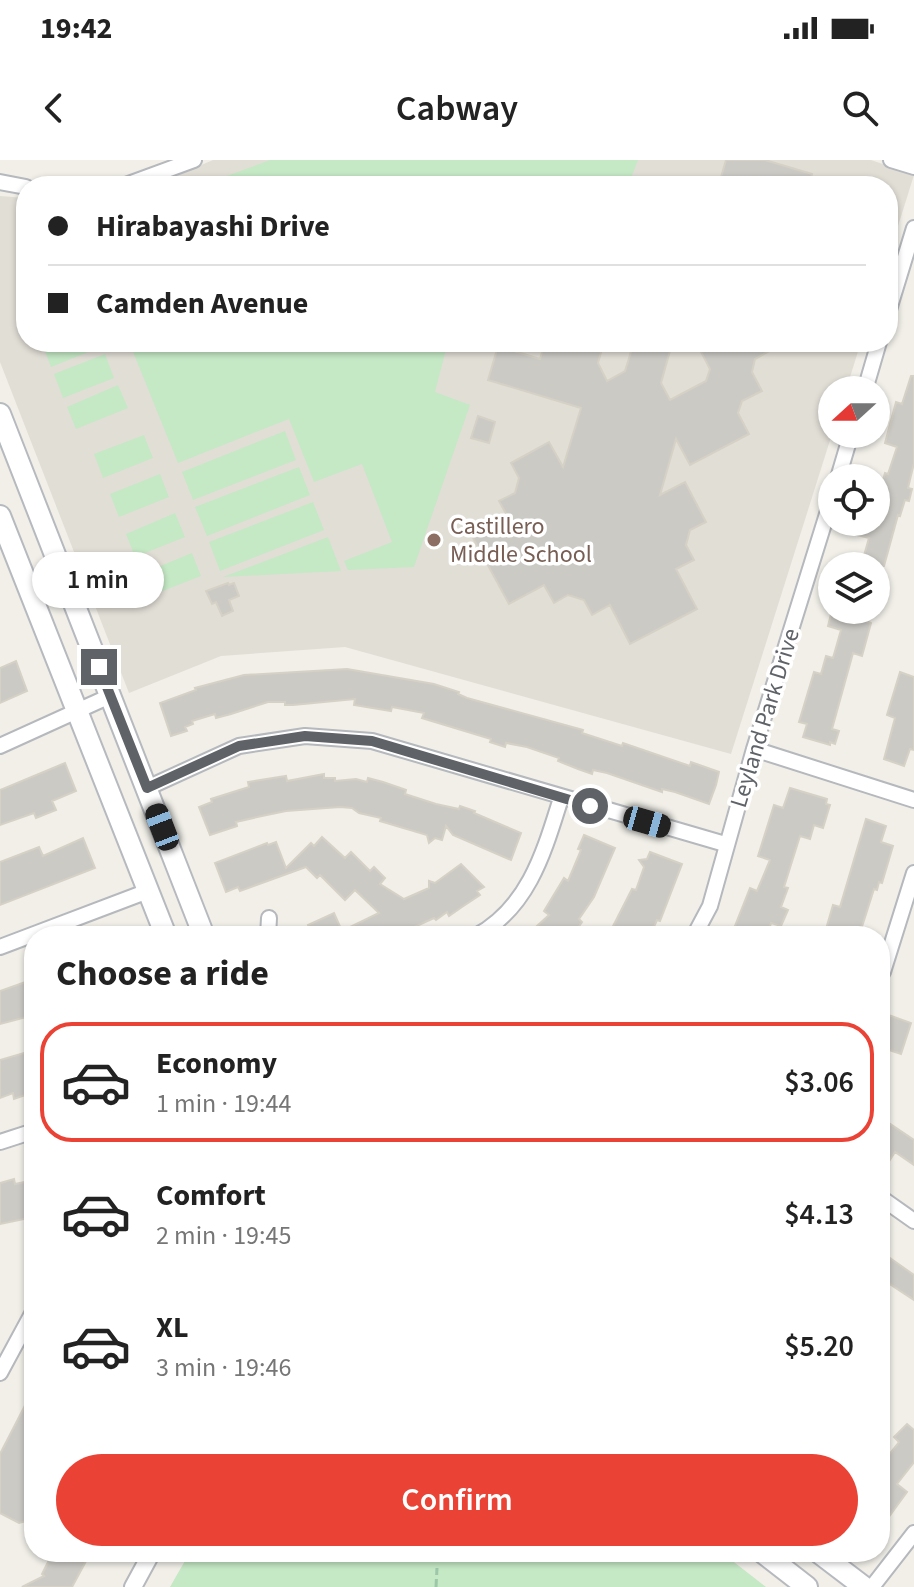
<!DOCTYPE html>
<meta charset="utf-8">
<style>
:root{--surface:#fff;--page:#f2f2f2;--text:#222;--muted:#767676;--line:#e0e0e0;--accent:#ea4335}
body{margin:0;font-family:"Source Sans 3",sans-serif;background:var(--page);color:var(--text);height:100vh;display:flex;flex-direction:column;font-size:30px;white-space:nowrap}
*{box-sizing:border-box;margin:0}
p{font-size:26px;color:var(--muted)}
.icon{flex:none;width:44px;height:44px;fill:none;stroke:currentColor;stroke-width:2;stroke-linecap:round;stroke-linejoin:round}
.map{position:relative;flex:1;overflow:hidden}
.drawer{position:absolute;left:24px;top:766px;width:866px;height:636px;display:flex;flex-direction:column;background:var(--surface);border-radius:32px;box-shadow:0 2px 6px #0004}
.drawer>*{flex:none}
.banner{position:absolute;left:16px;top:16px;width:882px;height:176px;border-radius:32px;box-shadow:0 2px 6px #0004;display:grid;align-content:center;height:176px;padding:0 32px;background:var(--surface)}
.needle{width:52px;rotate:249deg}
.controls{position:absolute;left:818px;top:216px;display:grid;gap:16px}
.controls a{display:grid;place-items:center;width:72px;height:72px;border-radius:50%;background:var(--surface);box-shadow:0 2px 6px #0004;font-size:40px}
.end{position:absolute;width:36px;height:36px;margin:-18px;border:10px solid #5f6368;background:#fff;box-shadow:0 0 0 4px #fff}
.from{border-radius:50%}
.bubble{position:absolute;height:56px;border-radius:28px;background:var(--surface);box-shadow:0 2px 6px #0004;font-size:26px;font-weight:600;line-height:56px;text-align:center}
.car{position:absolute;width:24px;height:48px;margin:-24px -12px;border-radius:10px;box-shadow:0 0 6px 2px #0007;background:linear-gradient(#222 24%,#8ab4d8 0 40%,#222 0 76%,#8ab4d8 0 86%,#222 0)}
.banner b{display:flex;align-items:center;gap:28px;height:76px;font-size:30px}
.banner b+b{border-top:2px solid var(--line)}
.banner i{width:20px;height:20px;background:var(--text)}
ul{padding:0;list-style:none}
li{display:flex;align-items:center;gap:24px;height:120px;margin:0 16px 12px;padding:0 16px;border:4px solid transparent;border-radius:32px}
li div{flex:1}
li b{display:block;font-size:30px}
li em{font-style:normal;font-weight:600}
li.selected{border-color:var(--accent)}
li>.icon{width:72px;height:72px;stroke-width:1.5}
h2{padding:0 32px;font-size:36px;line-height:96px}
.button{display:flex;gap:16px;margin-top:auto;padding:16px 32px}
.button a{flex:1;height:92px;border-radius:48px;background:var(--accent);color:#fff;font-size:32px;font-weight:600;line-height:92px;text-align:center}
.status{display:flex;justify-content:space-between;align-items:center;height:56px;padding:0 40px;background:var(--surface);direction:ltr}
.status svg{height:22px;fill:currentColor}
header{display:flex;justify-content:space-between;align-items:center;height:104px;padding:0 32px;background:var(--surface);font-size:36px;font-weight:600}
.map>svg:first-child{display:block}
</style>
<div class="status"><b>19:42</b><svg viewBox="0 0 49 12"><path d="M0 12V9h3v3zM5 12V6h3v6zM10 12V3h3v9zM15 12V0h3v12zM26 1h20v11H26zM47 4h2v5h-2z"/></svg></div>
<header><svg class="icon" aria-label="back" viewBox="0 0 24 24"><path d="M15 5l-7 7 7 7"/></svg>Cabway<svg class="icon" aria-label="search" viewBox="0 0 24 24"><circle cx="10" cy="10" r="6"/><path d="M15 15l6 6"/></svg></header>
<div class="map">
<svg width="914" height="1427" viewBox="0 0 914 1427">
<rect width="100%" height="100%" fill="#f1efe8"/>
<path fill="#e1ded6" d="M 213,0 L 871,0 L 914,15 L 888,98 L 888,26 L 152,26 Z
M 0,36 L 26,38 L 26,182 L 861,182 L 846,230 L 832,230 L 832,274 L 731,594 L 345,487 L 221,496 L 129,533 L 0,202 Z"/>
<path fill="#c5e8c5" d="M 270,0 L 638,0 L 628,26 L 200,26 Z
M 101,182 L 103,186 L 51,207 L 42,183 Z
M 129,182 L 448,182 L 435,232 L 470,245 L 414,407 L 348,410 L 344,401 L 392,382 L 362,304 L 314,322 L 289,259 L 178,303 Z
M 105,194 L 114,218 L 63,238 L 54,214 Z
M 118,225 L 128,248 L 76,269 L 67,247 Z
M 285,271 L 296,300 L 193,340 L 182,312 Z
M 144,275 L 153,298 L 103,318 L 94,294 Z
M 299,307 L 310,335 L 207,376 L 195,347 Z
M 160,314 L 169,337 L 119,357 L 110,334 Z
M 313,342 L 324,370 L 220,411 L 209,382 Z
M 175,353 L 185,377 L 135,397 L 126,374 Z
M 328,377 L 341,411 L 223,417 Z
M 192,393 L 201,416 L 150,436 L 141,414 Z
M 190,1392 L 721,1392 L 766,1427 L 170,1427 Z"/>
<path fill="#cccac5" stroke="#d6d1c6" stroke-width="2" d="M 726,0 L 765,0 L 812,14 L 809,26 L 727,26 L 719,24 Z
M 545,182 L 604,182 L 598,203 L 607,221 L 625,211 L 634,182 L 670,191 L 661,223 L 670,240 L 706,221 L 710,209 L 699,188 L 712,182 L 786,182 L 755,199 L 752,212 L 762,231 L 742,241 L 738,253 L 749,274 L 690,305 L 676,279 L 660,335 L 685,322 L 706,362 L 690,370 L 686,385 L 694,400 L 676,409 L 697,449 L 630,484 L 610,445 L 592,455 L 584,440 L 568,435 L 554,443 L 544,425 L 509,444 L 473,378 L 509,359 L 499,341 L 515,333 L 519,318 L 511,303 L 549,282 L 563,307 L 581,248 L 488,220 L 498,186 L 540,199 Z
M 911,216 L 914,216 L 914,303 L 908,328 L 912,329 L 909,341 L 905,340 L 900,356 L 898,355 L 884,406 L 861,406 L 869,378 L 857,375 L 860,362 L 876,362 L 876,332 L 879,333 L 885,313 L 888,314 L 897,287 L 885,283 L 896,242 L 902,244 Z
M 478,256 L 495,262 L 489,283 L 471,278 Z
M 228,423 L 229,425 L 234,423 L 239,436 L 229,440 L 233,451 L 222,456 L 216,442 L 212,444 L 206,431 Z
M 832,450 L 851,450 L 866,454 L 866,461 L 871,463 L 862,496 L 853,493 L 832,569 L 839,571 L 835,584 L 830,582 L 830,585 L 803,577 L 807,564 L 799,562 L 814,512 L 821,514 L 826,496 L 833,498 L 841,470 L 828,466 Z
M 16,501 L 27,531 L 0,543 L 0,508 Z
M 347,509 L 434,524 L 459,532 L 458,534 L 467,538 L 583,570 L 582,573 L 622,586 L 623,583 L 690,606 L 691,602 L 719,612 L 716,625 L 709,644 L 675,632 L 662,629 L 662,632 L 607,613 L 593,610 L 592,614 L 578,609 L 558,601 L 559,598 L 527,587 L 506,583 L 505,587 L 490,582 L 491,579 L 422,558 L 424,553 L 392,547 L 391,551 L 354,545 L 355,539 L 293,545 L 285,545 L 285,542 L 268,542 L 231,554 L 216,558 L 215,554 L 192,561 L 193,564 L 185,567 L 187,571 L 171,576 L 160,543 L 196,530 L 195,528 L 244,515 Z
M 900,512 L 914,517 L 914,590 L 910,589 L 904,606 L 884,599 L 895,558 L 887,555 Z
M 65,603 L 76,631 L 52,641 L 56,650 L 36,658 L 34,653 L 0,665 L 0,630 Z
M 324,614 L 324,618 L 335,618 L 335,621 L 356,619 L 367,622 L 368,618 L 383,622 L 406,630 L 405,634 L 436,644 L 459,649 L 460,646 L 475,651 L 474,653 L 521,673 L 511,700 L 453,675 L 446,666 L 442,680 L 435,678 L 429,683 L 427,675 L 380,661 L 381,658 L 359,653 L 352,648 L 340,647 L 286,651 L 262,656 L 236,662 L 237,666 L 210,675 L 199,647 L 212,642 L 211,639 L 249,627 L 248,622 L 286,616 L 287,621 Z
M 790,628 L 827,639 L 826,644 L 830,645 L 823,668 L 814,665 L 810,679 L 800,676 L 784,727 L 788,728 L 781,747 L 788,750 L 781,766 L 771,763 L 767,776 L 731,776 L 750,728 L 757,731 L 770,700 L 758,696 L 774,645 L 783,648 Z
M 866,659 L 886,666 L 881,682 L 893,686 L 882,723 L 879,722 L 877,730 L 874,729 L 859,776 L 824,776 L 833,745 L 840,747 Z
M 584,675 L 615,688 L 594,737 L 579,759 L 582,762 L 572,776 L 526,776 L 549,755 L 544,751 L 564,718 L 568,721 L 581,690 L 578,689 Z
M 322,677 L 345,698 L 351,692 L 370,711 L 374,707 L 385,718 L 380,724 L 404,739 L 429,728 L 429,721 L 435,723 L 461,704 L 484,727 L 477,731 L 480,735 L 462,747 L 449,756 L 447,752 L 436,760 L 434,758 L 412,768 L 414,772 L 406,776 L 313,776 L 308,765 L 334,753 L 342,771 L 379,753 L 355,730 L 345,740 L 320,715 L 317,718 L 306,707 L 240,731 L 238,727 L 226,732 L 215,703 L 267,683 L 268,685 L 276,682 L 286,708 L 311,683 L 314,686 Z
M 83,678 L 95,708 L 0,745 L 0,702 L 39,687 L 43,696 Z
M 650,692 L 682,704 L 660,761 L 657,760 L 650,776 L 608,776 L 632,729 L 636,730 L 644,707 L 639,700 L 647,699 Z
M 34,819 L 34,855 L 0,864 L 0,831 Z
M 880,852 L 911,863 L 901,894 L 880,887 Z
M 34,890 L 34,932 L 14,939 L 13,933 L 0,938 L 0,900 Z
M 880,957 L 914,980 L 914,1005 L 895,992 L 888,1003 L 880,998 Z
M 14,1019 L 15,1024 L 34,1020 L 34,1057 L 0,1064 L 0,1023 Z
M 880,1091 L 914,1115 L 914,1140 L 888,1123 L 880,1135 Z
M 34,1228 L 34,1332 L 25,1347 L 34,1352 L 34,1359 L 19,1363 L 0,1353 L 0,1294 Z
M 907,1264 L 914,1270 L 914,1302 L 897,1324 L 907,1332 L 880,1369 L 880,1306 L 899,1282 L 894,1277 Z
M 53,1392 L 91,1392 L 72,1427 L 22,1427 L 44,1416 L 42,1414 Z"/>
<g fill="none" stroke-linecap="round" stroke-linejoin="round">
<defs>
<path id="minor" d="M 891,0 L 914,7
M 0,22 L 26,27
M 123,26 L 194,0
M 888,153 L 914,68
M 865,230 L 879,182
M 838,318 L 851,274
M 0,586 L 110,536
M 754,589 L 914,640
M 147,628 L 239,586 L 305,576 L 372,581 L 725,684
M 268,776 L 269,758
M 476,776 C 529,747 544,692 561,638
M 694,776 L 710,746 L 754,589 L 832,338
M 0,787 L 148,731
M 883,812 L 914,713
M 0,982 L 34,971
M 880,1037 L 914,1061
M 0,1213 L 34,1150
M 872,1427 L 914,1373"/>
<path id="tertiary" d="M 133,1427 L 152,1392"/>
<path id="secondary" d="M 0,254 L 204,776
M 0,356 L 166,776
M 762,1392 L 807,1427
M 818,1392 L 864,1427"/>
</defs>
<use href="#minor" stroke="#b5b8bc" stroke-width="18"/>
<use href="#tertiary" stroke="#b5b8bc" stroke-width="20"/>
<use href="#secondary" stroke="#b6babf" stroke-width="24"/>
<path stroke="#9cc7a9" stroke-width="3" stroke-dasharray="8 4" stroke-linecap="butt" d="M 291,1396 L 295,1392
M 436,1427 L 437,1408"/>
<use href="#minor" stroke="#fff" stroke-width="14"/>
<use href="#tertiary" stroke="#fff" stroke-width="16"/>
<use href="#secondary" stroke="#fff" stroke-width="20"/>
</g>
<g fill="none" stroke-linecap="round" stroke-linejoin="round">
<path stroke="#5f6368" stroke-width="10" d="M 99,507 L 147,628 L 239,586 L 305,576 L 372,581 L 590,646"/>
</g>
<circle fill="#8d6e63" stroke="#fff" stroke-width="3" cx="434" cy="380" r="8"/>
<g text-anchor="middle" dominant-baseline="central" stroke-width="7" stroke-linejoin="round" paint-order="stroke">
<g font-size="24" fill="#785e54" stroke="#fff" text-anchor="start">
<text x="450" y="366">Castillero<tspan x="450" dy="28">Middle School</tspan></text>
</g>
<g font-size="24" fill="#5f6368" stroke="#fff">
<text transform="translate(765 558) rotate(-73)">Leyland Park Drive</text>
</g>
</g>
</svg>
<div class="controls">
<a><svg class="needle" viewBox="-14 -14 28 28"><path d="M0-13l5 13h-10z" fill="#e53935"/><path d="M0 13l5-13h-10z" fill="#767676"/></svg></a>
<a><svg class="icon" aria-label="locate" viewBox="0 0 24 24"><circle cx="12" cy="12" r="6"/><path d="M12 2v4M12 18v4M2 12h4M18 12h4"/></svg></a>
<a><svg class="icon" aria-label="layers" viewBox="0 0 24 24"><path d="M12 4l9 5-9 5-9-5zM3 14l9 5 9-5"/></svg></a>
</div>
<i class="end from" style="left:590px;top:646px"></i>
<i class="end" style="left:99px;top:507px"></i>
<div class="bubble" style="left:32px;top:392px;width:132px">1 min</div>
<i class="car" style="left:647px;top:662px;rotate:106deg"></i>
<i class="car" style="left:162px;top:667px;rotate:339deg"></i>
<div class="banner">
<b><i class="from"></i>Hirabayashi Drive</b>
<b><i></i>Camden Avenue</b>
</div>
<section class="drawer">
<h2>Choose a ride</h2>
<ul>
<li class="selected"><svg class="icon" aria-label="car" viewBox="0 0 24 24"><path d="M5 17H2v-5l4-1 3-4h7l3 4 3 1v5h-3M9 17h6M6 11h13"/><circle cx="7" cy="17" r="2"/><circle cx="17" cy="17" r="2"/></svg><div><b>Economy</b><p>1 min · 19:44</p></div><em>$3.06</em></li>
<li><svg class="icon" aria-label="car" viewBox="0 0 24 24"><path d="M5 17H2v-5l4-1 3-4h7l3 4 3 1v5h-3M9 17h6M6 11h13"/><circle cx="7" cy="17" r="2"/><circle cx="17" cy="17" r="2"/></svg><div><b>Comfort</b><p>2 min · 19:45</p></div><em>$4.13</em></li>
<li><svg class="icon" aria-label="car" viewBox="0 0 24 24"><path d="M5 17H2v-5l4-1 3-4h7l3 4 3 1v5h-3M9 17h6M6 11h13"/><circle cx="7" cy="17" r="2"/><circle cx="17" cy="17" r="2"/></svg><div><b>XL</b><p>3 min · 19:46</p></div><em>$5.20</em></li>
</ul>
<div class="button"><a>Confirm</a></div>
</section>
</div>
